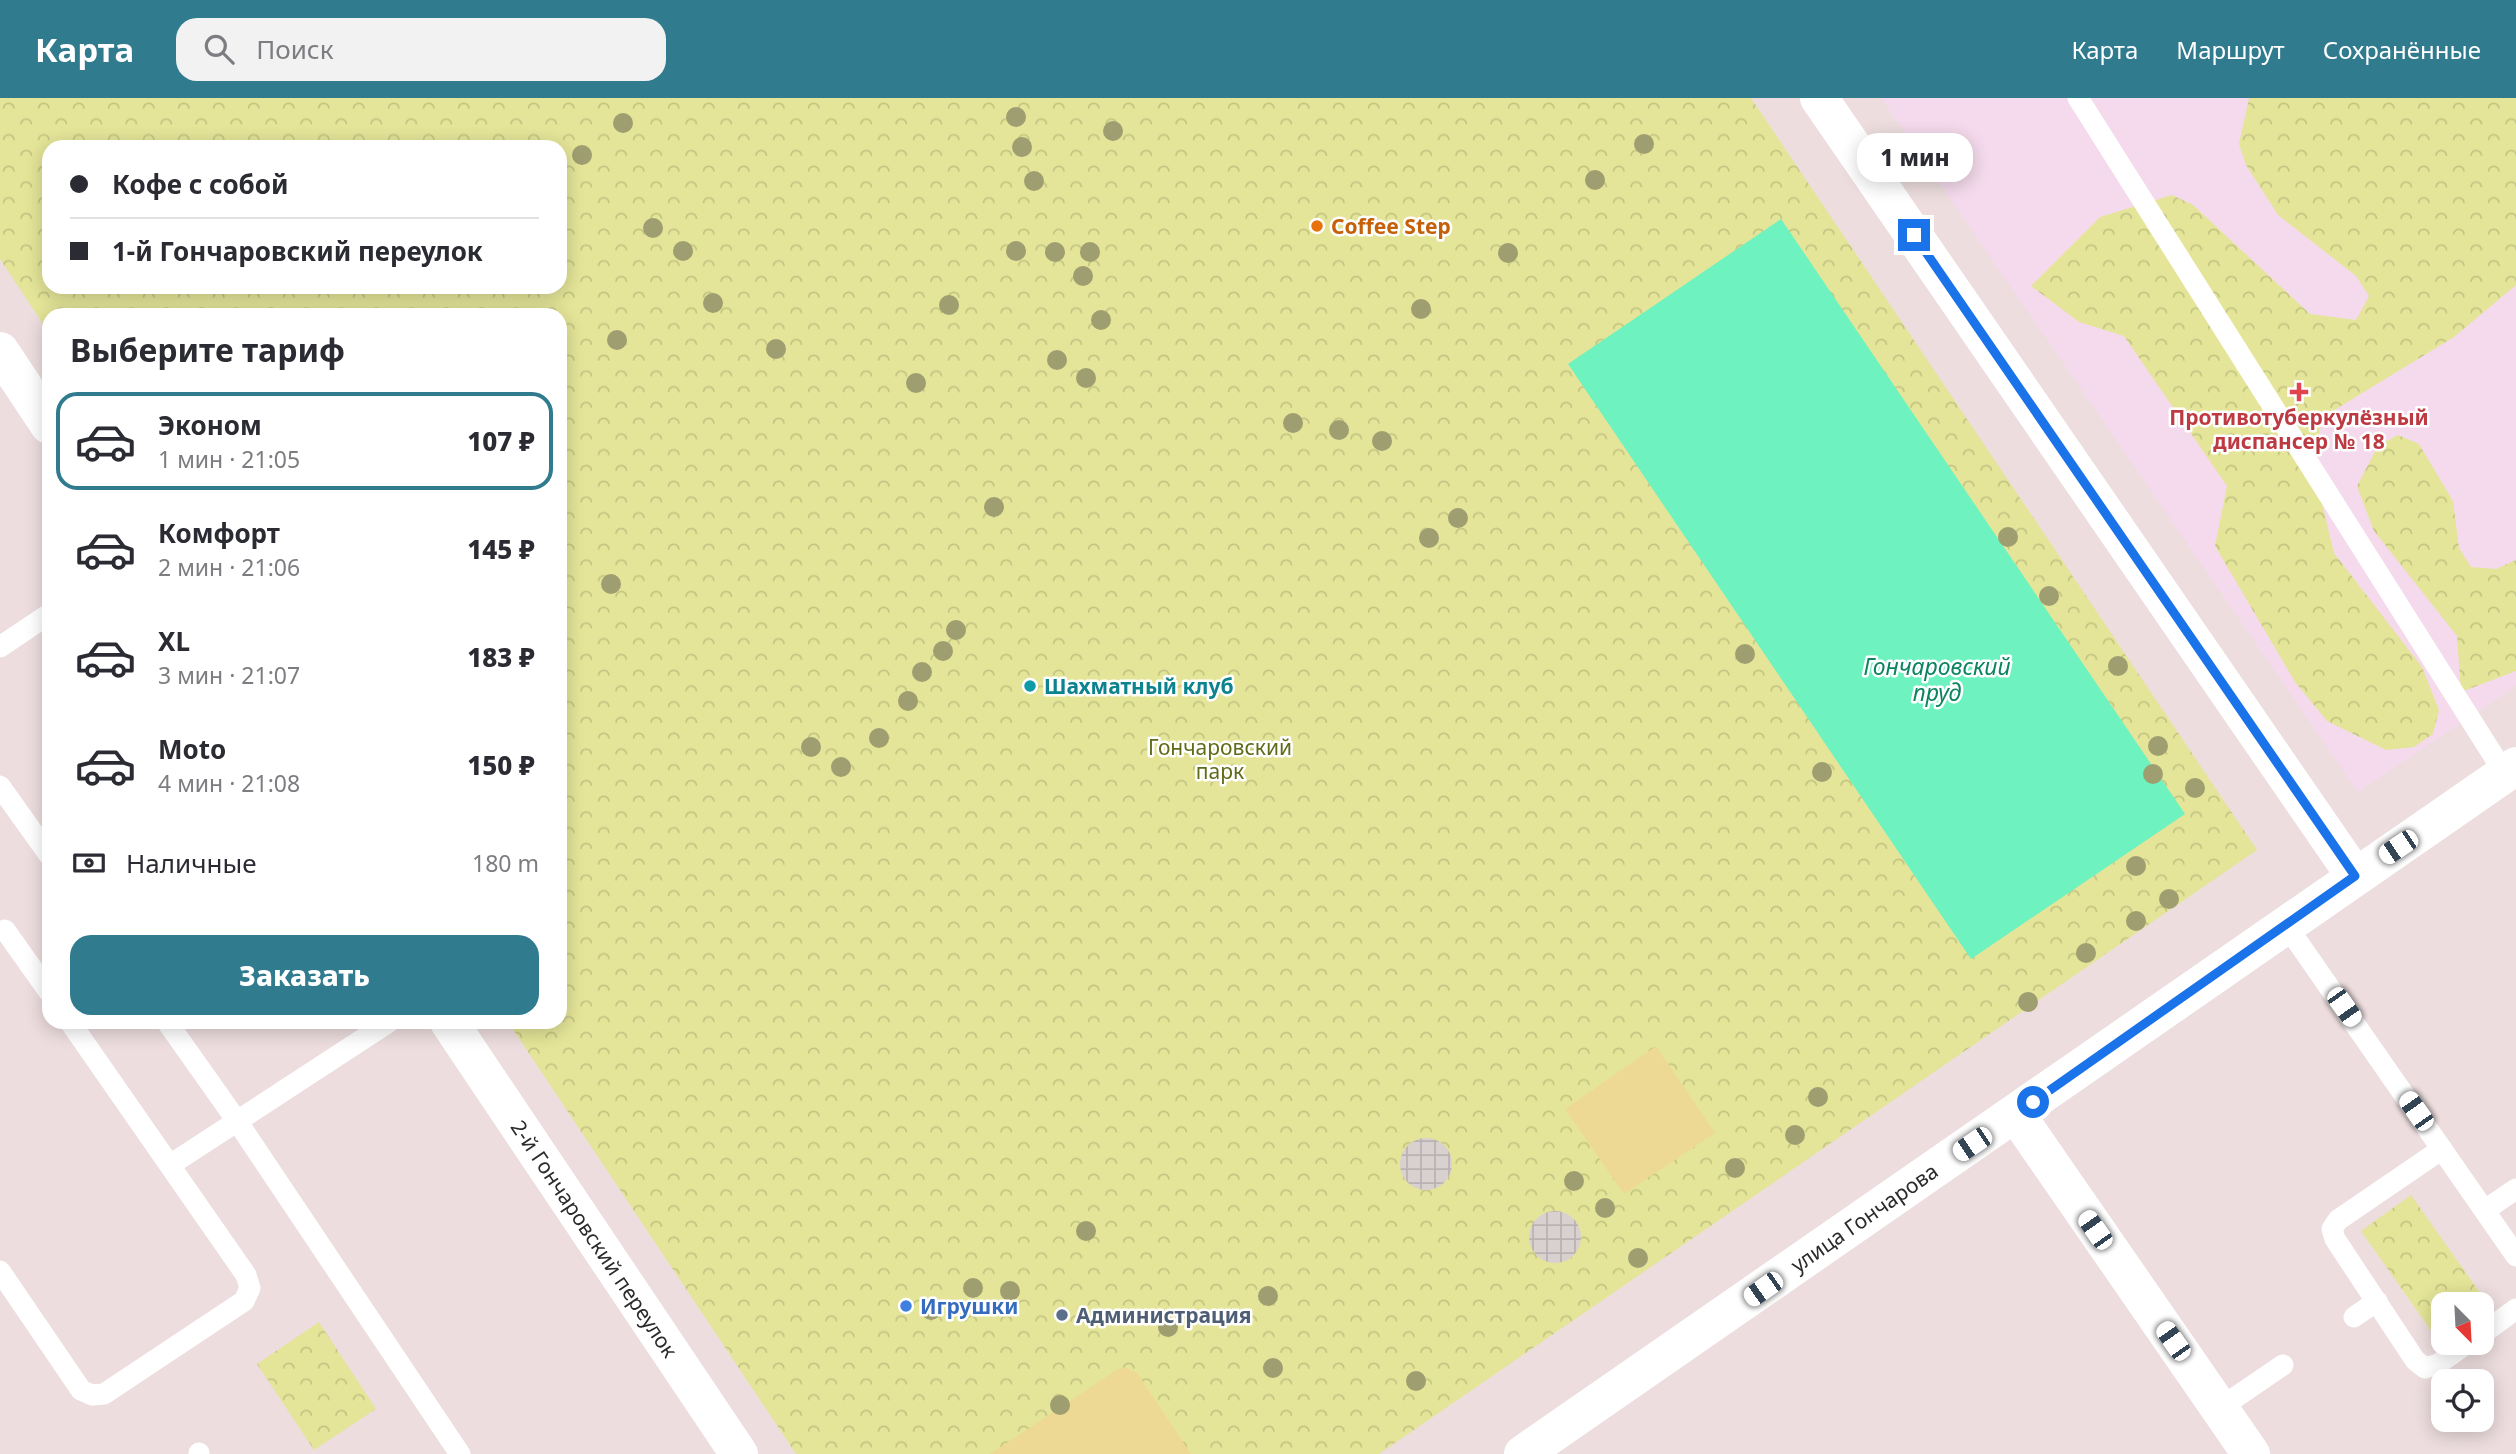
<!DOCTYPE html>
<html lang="ru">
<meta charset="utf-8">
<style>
:root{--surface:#fff;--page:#f2f2f3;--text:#2b2b33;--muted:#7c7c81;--line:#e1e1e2;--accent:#317b8f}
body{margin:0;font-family:"Noto Sans",sans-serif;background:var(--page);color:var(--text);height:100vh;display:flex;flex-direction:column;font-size:26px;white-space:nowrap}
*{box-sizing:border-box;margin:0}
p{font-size:23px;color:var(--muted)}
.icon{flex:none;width:38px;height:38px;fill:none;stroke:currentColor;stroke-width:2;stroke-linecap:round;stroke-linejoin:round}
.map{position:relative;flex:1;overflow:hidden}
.drawer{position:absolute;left:42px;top:210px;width:525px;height:721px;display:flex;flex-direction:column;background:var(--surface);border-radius:21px;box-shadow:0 4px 18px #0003}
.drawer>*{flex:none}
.banner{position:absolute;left:42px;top:42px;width:525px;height:154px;border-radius:21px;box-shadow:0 4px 18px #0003;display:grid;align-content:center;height:154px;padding:0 28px;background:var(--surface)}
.needle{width:46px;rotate:156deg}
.controls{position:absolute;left:2431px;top:1194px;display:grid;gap:14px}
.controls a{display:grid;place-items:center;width:63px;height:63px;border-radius:14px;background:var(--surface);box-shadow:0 4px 18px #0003;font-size:35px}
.end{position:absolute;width:32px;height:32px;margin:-16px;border:9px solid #1a73e8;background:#fff;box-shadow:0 0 0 4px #fff}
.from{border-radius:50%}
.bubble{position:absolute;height:49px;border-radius:21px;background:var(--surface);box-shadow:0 4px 18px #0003;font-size:23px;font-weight:800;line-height:49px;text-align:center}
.car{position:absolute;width:21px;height:42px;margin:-21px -10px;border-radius:9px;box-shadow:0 0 5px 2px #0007;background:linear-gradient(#fff 24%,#345 0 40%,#fff 0 76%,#345 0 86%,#fff 0)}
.banner b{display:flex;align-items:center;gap:24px;height:66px;font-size:26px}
.banner b+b{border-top:2px solid var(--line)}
.banner i{width:18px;height:18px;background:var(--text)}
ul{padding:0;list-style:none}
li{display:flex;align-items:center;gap:21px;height:98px;margin:0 14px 10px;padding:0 14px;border:4px solid transparent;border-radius:21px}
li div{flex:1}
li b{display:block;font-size:26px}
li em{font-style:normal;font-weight:800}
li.selected{border-color:var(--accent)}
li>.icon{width:63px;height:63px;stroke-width:1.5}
h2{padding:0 28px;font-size:32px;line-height:84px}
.pay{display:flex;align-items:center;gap:18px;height:77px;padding:0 28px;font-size:26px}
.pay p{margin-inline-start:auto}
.button{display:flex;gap:14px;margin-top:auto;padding:14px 28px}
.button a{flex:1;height:80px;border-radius:21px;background:var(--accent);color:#fff;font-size:28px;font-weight:800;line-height:80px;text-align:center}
header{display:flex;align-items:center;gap:42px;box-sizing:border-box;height:98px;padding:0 35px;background:var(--accent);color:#fff}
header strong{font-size:33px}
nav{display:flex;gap:38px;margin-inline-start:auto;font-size:24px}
.search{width:490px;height:63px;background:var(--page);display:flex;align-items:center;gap:18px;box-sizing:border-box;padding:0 24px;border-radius:21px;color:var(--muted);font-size:26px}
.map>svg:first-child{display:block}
</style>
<header>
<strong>Карта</strong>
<div class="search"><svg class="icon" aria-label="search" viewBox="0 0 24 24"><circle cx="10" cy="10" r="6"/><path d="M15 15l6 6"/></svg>Поиск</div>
<nav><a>Карта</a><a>Маршрут</a><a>Сохранённые</a></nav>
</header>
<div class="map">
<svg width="2516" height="1356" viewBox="0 0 2516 1356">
<defs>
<pattern id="forest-crowns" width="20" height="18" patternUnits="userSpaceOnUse" patternTransform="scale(1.75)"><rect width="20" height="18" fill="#e4e598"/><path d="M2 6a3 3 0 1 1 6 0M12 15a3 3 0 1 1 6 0" fill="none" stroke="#c4c583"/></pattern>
<pattern id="plaza-grid" width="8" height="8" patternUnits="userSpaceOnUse" patternTransform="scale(1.75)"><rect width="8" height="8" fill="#d9d0d0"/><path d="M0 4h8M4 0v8" fill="none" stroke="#bab3b3"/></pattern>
</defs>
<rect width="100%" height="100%" fill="#edddde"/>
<path fill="#f4daec" d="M 1881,0 L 2516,0 L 2516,588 L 2358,694 Z"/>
<path fill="url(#forest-crowns)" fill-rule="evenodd" d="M 0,0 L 1751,0 L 2257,752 L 1379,1356 L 796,1356 L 508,924 L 560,924 L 560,217 L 49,217 L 49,235 L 0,161 ZM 49,49 L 560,49 L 560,189 L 49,189 Z
M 2249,0 L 2516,0 L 2516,187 L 2454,239 L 2323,319 L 2312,364 L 2334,455 L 2422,569 L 2439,612 L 2433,636 L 2414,649 L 2386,652 L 2327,623 L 2295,584 L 2215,448 L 2227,388 L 2124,238 L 2079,224 L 2031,188 L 2100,119 L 2172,97 L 2193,107 L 2310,216 L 2356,222 L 2369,198 L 2356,178 L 2278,117 L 2246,67 L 2239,46 Z
M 2398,337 L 2419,346 L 2453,403 L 2459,450 L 2471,469 L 2496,471 L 2516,462 L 2516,573 L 2461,594 L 2457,538 L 2374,433 L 2357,388 L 2378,348 Z
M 2411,1097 L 2490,1209 L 2482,1215 L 2482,1206 L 2443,1206 L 2443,1242 L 2439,1244 L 2361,1133 Z
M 319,1224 L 376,1311 L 314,1352 L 257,1266 Z"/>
<path fill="#edd994" d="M 1656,948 L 1715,1035 L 1624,1096 L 1565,1011 Z
M 1125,1269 L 1137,1275 L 1191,1356 L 990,1356 L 1118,1271 Z"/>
<path fill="url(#plaza-grid)" d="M1400 1066a26 26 0 1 1 52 0a26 26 0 1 1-52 0Z
M1529 1139a26 26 0 1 1 52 0a26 26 0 1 1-52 0Z"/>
<path fill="#6df2c0" d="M 1781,121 L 2185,716 L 1971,861 L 1568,266 Z"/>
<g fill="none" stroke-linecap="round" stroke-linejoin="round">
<path stroke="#fff" stroke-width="21" d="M 2078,0 L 2505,676
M 0,549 L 49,516
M 0,688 L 49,757
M 2286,827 L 2516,1158
M 5,832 L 49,894
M 167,924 L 237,1023 L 460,1356
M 2442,1051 L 2338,1122 L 2332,1131 L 2335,1141 L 2415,1262 L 2425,1270 L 2438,1266 L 2469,1244
M 170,1067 L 389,924
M 2485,1112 L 2516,1091
M 0,1173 L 81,1292 L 92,1297 L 104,1296 L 244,1203 L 250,1190 L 246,1177 L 70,924
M 2354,1219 L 2377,1203
M 2482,1236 L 2516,1211
M 2220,1310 L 2283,1267
M 199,1355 L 199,1356"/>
<g stroke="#fff" stroke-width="38">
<path d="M 1819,0 L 2355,778"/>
<path d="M 0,253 L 49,327"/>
<path id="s1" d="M 449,924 L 739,1356"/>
<path d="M 2016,1016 L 2251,1356"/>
<path id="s2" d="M 1523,1356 L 2516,668"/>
</g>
</g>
<g fill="#9f9e71">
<circle cx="1016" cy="19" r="10"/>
<circle cx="623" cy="25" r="10"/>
<circle cx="1113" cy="33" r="10"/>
<circle cx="1644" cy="46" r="10"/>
<circle cx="1022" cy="49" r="10"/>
<circle cx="582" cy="57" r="10"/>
<circle cx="1595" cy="82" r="10"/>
<circle cx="1034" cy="83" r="10"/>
<circle cx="653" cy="130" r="10"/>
<circle cx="683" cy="153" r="10"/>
<circle cx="1016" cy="153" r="10"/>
<circle cx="1055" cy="154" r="10"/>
<circle cx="1090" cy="154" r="10"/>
<circle cx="1508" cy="155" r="10"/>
<circle cx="1083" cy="178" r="10"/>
<circle cx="713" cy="205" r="10"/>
<circle cx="949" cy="207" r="10"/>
<circle cx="1421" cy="211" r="10"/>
<circle cx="1101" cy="222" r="10"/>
<circle cx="617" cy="242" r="10"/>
<circle cx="776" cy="251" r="10"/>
<circle cx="1057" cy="262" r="10"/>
<circle cx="1086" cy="280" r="10"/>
<circle cx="916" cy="285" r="10"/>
<circle cx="1293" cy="325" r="10"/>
<circle cx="1339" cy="332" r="10"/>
<circle cx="1382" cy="343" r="10"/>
<circle cx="994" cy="409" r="10"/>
<circle cx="1458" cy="420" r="10"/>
<circle cx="2008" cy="439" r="10"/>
<circle cx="1429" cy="440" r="10"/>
<circle cx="611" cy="486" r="10"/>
<circle cx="2049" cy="498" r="10"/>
<circle cx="956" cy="532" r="10"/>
<circle cx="943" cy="553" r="10"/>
<circle cx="1745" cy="556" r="10"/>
<circle cx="2118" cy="568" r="10"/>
<circle cx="922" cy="574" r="10"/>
<circle cx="908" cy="603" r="10"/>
<circle cx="879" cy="640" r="10"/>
<circle cx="2158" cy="648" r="10"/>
<circle cx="811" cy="649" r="10"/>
<circle cx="841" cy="669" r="10"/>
<circle cx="1822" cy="674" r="10"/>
<circle cx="2153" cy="676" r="10"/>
<circle cx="2195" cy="690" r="10"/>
<circle cx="2136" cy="768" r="10"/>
<circle cx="2169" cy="801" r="10"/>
<circle cx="2136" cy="823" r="10"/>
<circle cx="2086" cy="855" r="10"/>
<circle cx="2028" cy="904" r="10"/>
<circle cx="1818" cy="999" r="10"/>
<circle cx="1795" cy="1037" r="10"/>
<circle cx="1735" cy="1070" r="10"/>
<circle cx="1574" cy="1083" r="10"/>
<circle cx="1605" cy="1110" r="10"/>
<circle cx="1086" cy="1133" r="10"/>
<circle cx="1638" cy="1160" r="10"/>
<circle cx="973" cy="1190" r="10"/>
<circle cx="1010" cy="1193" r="10"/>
<circle cx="1268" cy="1198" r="10"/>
<circle cx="931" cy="1212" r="10"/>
<circle cx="1168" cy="1229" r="10"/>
<circle cx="1273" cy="1270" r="10"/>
<circle cx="1416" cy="1283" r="10"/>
<circle cx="1060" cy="1307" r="10"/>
</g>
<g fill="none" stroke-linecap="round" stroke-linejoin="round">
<path stroke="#1a73e8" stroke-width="9" d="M 1914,137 L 2355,778 L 2033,1004"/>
</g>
<circle fill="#e8710a" stroke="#fff" stroke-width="2.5" cx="1317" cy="128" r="7"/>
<path fill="#e0444e" stroke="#fff" stroke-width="2.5" d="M2295.5 283.5h7v7h7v7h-7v7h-7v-7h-7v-7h7z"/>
<circle fill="#0f9aa8" stroke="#fff" stroke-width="2.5" cx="1030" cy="588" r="7"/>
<circle fill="#3f7fe0" stroke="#fff" stroke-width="2.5" cx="906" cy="1208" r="7"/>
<circle fill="#5c6f8a" stroke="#fff" stroke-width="2.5" cx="1062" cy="1217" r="7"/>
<g text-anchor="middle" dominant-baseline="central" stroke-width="5" stroke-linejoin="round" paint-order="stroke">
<g font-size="21" font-weight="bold" fill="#c56008" stroke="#fff" text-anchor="start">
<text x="1331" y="128">Coffee Step</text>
</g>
<g font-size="21" font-weight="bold" fill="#be3a42" stroke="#fff">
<text x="2299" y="319">Противотуберкулёзный<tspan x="2299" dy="24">диспансер № 18</tspan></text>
</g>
<g font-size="21" font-weight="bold" fill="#0d838f" stroke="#fff" text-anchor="start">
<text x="1044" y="588">Шахматный клуб</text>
</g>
<g font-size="21" fill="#5f6b18" stroke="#fff">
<text x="1220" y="649">Гончаровский<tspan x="1220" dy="24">парк</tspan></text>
</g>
<g font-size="21" fill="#2b2b2b" stroke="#fff">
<text stroke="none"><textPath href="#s2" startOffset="415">улица Гончарова</textPath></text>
<text stroke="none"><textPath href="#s1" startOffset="261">2-й Гончаровский переулок</textPath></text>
</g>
<g font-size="21" font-weight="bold" fill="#366cbe" stroke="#fff" text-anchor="start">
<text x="920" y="1208">Игрушки</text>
</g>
<g font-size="21" font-weight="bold" fill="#4e5e75" stroke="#fff" text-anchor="start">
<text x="1076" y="1217">Администрация</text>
</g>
<g font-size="23" font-style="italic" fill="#0b845f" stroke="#fff">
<text x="1937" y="568">Гончаровский<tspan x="1937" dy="26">пруд</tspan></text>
</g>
</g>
</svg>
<div class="controls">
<a><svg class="needle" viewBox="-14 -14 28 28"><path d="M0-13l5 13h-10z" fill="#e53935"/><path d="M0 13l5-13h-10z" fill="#7c7c81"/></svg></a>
<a><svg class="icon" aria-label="locate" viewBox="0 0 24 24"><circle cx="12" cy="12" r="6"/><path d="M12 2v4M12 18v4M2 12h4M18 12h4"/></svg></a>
</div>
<i class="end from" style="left:2033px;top:1004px"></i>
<i class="end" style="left:1914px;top:137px"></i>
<div class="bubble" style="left:1857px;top:35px;width:116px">1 мин</div>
<i class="car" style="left:2398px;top:749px;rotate:236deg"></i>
<i class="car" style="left:2344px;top:909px;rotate:145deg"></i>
<i class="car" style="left:2416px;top:1013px;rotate:325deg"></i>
<i class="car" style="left:1972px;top:1046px;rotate:236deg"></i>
<i class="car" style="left:2095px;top:1132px;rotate:325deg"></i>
<i class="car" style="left:1763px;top:1191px;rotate:235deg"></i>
<i class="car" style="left:2173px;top:1243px;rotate:325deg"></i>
<div class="banner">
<b><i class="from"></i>Кофе с собой</b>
<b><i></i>1-й Гончаровский переулок</b>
</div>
<section class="drawer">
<h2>Выберите тариф</h2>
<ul>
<li class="selected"><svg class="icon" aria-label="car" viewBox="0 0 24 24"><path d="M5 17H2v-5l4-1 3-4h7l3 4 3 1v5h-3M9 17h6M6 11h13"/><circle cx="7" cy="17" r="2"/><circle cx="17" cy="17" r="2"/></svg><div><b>Эконом</b><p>1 мин · 21:05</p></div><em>107 ₽</em></li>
<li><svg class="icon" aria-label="car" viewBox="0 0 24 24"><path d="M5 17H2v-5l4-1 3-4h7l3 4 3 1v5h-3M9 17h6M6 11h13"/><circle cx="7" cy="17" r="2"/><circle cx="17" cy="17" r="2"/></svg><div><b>Комфорт</b><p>2 мин · 21:06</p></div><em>145 ₽</em></li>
<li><svg class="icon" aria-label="car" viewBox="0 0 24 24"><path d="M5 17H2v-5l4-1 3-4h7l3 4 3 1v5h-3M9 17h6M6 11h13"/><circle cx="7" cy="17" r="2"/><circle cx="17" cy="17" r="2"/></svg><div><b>XL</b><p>3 мин · 21:07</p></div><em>183 ₽</em></li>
<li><svg class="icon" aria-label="car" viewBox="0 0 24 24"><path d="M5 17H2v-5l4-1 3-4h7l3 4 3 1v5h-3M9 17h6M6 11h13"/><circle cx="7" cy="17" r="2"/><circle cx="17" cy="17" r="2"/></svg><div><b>Moto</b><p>4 мин · 21:08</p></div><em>150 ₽</em></li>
</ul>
<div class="pay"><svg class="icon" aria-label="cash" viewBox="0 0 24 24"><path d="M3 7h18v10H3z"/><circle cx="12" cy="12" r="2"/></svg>Наличные<p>180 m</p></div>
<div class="button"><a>Заказать</a></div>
</section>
</div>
